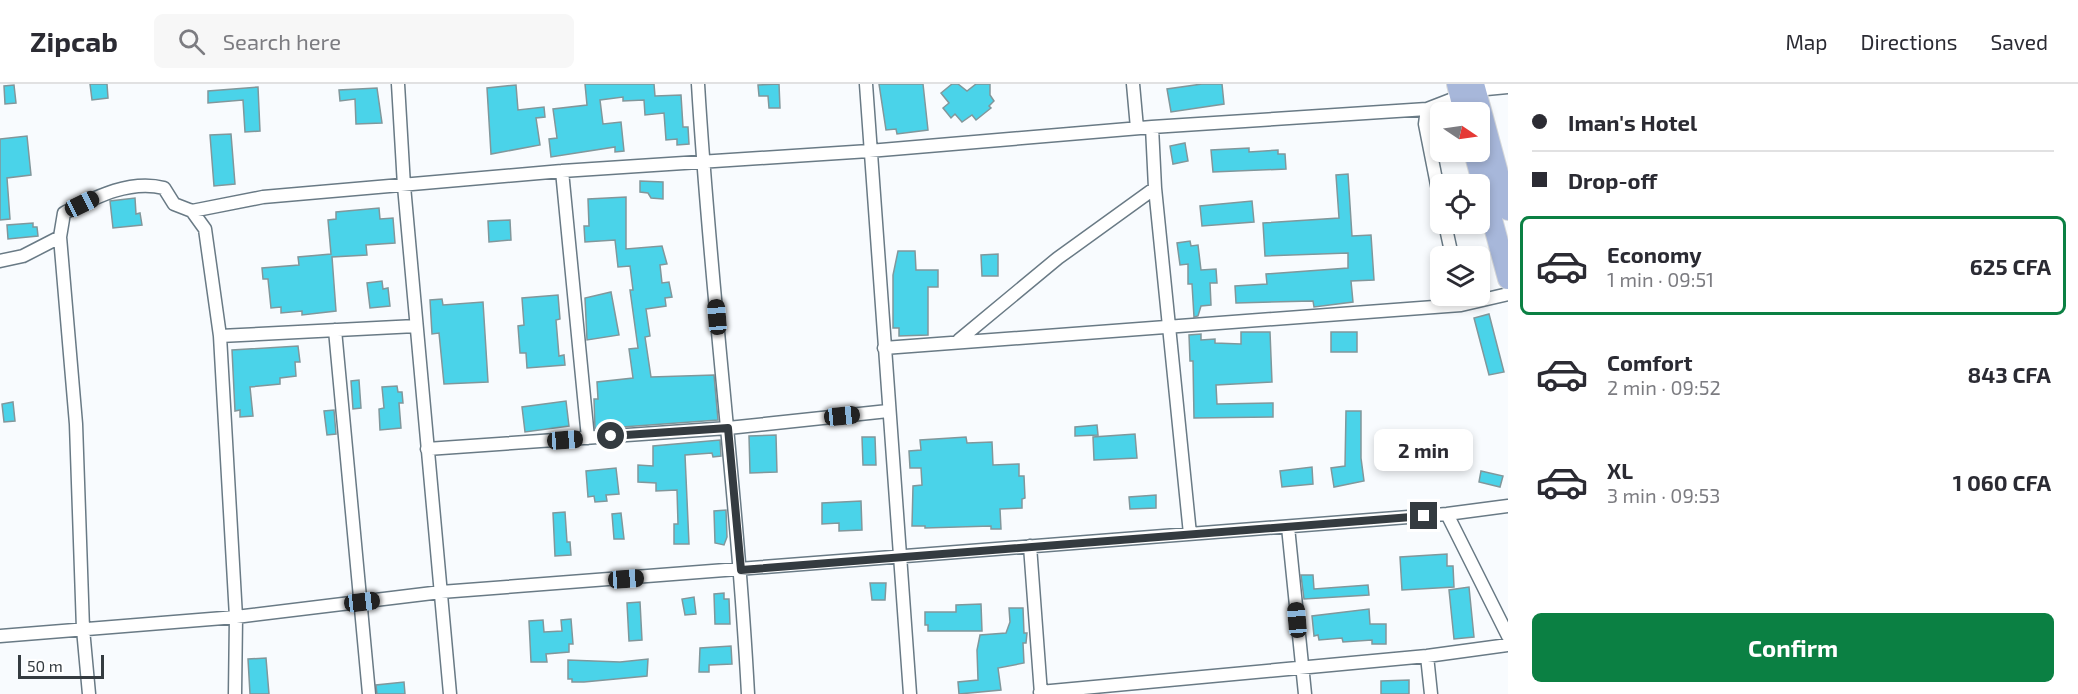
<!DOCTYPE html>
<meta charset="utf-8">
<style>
:root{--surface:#fff;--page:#f7f7f7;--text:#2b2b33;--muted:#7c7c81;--line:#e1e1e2;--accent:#0b8043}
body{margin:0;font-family:"Exo 2",sans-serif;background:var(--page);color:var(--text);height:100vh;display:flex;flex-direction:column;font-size:22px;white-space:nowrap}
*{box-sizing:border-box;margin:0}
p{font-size:20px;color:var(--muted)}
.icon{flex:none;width:33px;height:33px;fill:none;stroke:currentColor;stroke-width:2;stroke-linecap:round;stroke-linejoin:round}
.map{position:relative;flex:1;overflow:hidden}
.panel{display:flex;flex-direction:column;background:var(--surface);width:570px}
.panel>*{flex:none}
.hud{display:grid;align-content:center;height:132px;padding:0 24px;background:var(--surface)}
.needle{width:39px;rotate:103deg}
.controls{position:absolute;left:1430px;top:18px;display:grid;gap:12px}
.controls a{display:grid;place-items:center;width:60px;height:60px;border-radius:9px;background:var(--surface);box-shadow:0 3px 9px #0003;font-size:30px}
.scale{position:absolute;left:18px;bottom:15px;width:86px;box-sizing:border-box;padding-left:6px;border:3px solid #343b40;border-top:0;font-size:16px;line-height:21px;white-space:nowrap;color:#343b40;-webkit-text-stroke:4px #fff;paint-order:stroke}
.end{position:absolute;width:27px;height:27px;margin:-14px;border:8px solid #343b40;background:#fff;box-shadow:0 0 0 3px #fff}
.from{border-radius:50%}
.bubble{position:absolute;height:42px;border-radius:9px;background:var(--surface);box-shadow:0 3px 9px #0003;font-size:20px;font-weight:700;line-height:42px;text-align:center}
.car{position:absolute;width:18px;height:36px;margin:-18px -9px;border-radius:8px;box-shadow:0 0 4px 2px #0007;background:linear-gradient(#222 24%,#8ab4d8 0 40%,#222 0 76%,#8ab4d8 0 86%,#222 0)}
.hud b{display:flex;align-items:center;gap:21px;height:57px;font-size:22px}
.hud b+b{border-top:2px solid var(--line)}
.hud i{width:15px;height:15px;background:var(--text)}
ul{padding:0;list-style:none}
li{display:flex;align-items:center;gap:18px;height:99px;margin:0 12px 9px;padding:0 12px;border:3px solid transparent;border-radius:9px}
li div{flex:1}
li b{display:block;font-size:22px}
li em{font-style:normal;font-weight:700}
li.active{border-color:var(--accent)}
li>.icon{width:54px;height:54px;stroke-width:1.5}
.primary-button{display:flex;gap:12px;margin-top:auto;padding:12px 24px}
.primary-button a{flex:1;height:69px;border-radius:9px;background:var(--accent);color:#fff;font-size:24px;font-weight:700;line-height:69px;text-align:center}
header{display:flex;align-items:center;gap:36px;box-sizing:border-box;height:84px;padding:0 30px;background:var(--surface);border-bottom:2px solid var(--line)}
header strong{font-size:28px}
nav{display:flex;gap:33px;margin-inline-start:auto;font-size:21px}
.search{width:420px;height:54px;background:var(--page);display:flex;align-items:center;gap:15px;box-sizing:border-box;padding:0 21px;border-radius:9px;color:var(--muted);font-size:22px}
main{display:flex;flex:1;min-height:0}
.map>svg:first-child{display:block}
</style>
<header>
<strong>Zipcab</strong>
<div class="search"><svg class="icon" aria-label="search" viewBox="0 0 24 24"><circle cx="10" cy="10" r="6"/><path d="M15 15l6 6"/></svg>Search here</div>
<nav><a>Map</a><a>Directions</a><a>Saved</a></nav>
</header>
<main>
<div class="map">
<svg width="1508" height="610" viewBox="0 0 1508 610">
<rect width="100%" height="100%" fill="#f8fbfe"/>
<path fill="#4ad3e9" stroke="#81979b" stroke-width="1.5" d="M 90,0 L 107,0 L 108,14 L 92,16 Z
M 585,0 L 654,0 L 655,12 L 681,11 L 683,43 L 688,43 L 689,60 L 677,61 L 677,55 L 666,56 L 664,29 L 645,31 L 644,16 L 623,17 L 623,13 L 600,16 L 603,40 L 621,38 L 624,67 L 615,68 L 615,63 L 551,73 L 549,55 L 557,54 L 553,25 L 587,21 Z
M 779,0 L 780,24 L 769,24 L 768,12 L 759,12 L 758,1 Z
M 879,0 L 923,0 L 928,46 L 897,50 L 896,45 L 886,46 Z
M 952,0 L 958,0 L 967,7 L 976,0 L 990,0 L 990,11 L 994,17 L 989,22 L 991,24 L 976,36 L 972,31 L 962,38 L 955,30 L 951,34 L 943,24 L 949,19 L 941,9 Z
M 1202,0 L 1222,0 L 1224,20 L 1171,28 L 1167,5 Z
M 14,1 L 16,19 L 5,20 L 4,2 Z
M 516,1 L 518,26 L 544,23 L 545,33 L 536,34 L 540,61 L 491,70 L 487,4 Z
M 258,3 L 260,47 L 245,48 L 243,16 L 208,19 L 208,7 Z
M 377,4 L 382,39 L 356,40 L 355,15 L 340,17 L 339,6 Z
M 231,50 L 235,100 L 214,102 L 210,51 Z
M 27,52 L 31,91 L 7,94 L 10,135 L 0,136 L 0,55 Z
M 1185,59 L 1188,77 L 1173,80 L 1170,62 Z
M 1249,64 L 1249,68 L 1278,66 L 1278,70 L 1285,70 L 1286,85 L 1213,88 L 1211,66 Z
M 1348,90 L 1352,152 L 1371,151 L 1374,196 L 1351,197 L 1353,218 L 1314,223 L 1313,217 L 1236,219 L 1235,202 L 1267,200 L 1266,190 L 1348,184 L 1348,169 L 1265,172 L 1263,139 L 1339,134 L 1336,91 Z
M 640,97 L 663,98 L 663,115 L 651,114 L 648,109 L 640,108 Z
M 626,113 L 626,165 L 662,162 L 667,180 L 660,181 L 662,199 L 669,198 L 672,213 L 665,214 L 666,222 L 646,225 L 650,252 L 645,253 L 651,293 L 714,291 L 718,336 L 595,345 L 594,315 L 598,315 L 597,298 L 633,294 L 629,265 L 638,264 L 630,206 L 633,206 L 630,182 L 618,183 L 615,156 L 585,158 L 584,142 L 589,142 L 588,115 Z
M 135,114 L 136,130 L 140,129 L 142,141 L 113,144 L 110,117 Z
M 1252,117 L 1254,138 L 1202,142 L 1200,122 Z
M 379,124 L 380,135 L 393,134 L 395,159 L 366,161 L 367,171 L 332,173 L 336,227 L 302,231 L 302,227 L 281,229 L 281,223 L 271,224 L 268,195 L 263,195 L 262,184 L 299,181 L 298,173 L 331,170 L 328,136 L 336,135 L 336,128 Z
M 510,136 L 511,156 L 489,158 L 488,137 Z
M 33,139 L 33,143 L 37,143 L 38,152 L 8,155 L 7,141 Z
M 1190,157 L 1191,162 L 1198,161 L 1201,186 L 1216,185 L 1217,199 L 1210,199 L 1211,221 L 1201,222 L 1198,232 L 1194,233 L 1192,200 L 1188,200 L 1188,180 L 1180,181 L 1177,159 Z
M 898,167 L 915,167 L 916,186 L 938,186 L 938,203 L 928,203 L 928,251 L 899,252 L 899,244 L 893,244 L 893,191 Z
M 998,170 L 998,192 L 982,192 L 981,171 Z
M 382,197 L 383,205 L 388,204 L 390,222 L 370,224 L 367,199 Z
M 611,208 L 619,251 L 587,256 L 585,214 Z
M 558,211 L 560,235 L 556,236 L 559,272 L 564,271 L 565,281 L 527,284 L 526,269 L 520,269 L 518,242 L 524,241 L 522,214 Z
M 442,215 L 443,221 L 483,218 L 488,298 L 444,300 L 439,249 L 432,250 L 430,216 Z
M 1489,230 L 1504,288 L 1489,291 L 1474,234 Z
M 1241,248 L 1270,248 L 1272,298 L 1216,301 L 1217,320 L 1273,319 L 1273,333 L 1194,334 L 1193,277 L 1190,277 L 1189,251 L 1201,250 L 1201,256 L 1215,255 L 1215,259 L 1241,260 Z
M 1331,248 L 1357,248 L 1357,268 L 1331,268 Z
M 298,262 L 300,278 L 295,278 L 296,292 L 280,294 L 280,300 L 250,303 L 253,332 L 240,333 L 240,326 L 235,327 L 232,266 Z
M 359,296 L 361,324 L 353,325 L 351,297 Z
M 397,302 L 398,308 L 402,308 L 403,319 L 399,319 L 401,344 L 380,346 L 379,325 L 384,324 L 382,303 Z
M 566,317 L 569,342 L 525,348 L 522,323 Z
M 13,318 L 15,337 L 4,338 L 2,320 Z
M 334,326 L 336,350 L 327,351 L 324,327 Z
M 1346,327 L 1361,327 L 1361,374 L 1364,397 L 1334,403 L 1331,384 L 1345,382 Z
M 1097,341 L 1098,351 L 1075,352 L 1075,343 Z
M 1135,350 L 1137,374 L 1094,376 L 1093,353 Z
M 776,351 L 777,388 L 750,389 L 749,352 Z
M 862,353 L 875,353 L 876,381 L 863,381 Z
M 966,353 L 967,359 L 992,358 L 993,381 L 1019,380 L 1019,392 L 1024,392 L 1025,414 L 1022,415 L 1022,424 L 1000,425 L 1001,445 L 991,445 L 991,442 L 925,444 L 925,442 L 912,442 L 913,402 L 922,401 L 921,384 L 910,384 L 909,367 L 921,366 L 920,356 Z
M 720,356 L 721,372 L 713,373 L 712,369 L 685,371 L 689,460 L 674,460 L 674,440 L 678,440 L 677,406 L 656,407 L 656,399 L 638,398 L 638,381 L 653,382 L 653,362 Z
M 1312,383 L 1313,400 L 1282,403 L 1280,387 Z
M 616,384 L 619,410 L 606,411 L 607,417 L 595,418 L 594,412 L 588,413 L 586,387 Z
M 1481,387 L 1503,392 L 1500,403 L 1479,398 Z
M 1156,411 L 1156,424 L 1130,425 L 1129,413 Z
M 861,417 L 862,446 L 839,447 L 839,439 L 822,440 L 822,419 Z
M 726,426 L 727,453 L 724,461 L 715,459 L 714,427 Z
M 565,428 L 567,458 L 570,458 L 571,471 L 555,472 L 553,429 Z
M 621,429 L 624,455 L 614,455 L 612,430 Z
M 1447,470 L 1447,482 L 1453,482 L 1454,503 L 1402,506 L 1400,473 Z
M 1301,491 L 1313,491 L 1314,505 L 1368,501 L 1369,511 L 1304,515 Z
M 870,499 L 886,499 L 885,516 L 872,516 Z
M 1469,503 L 1474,553 L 1454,555 L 1449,506 Z
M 724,509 L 724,515 L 729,515 L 730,540 L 715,540 L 714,510 Z
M 694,513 L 696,530 L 685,531 L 682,515 Z
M 640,518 L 642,556 L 629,557 L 627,519 Z
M 981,520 L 982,547 L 928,547 L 928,541 L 925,541 L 925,528 L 956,528 L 956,521 Z
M 1009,524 L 1023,524 L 1024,549 L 1027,549 L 1026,559 L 1023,559 L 1024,579 L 998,584 L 1001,606 L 959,610 L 958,598 L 978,596 L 977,566 L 980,551 L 1006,549 L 1010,538 Z
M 1369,525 L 1370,540 L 1386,540 L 1386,560 L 1372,560 L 1372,556 L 1343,558 L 1342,554 L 1319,556 L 1318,551 L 1314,552 L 1312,532 Z
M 571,535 L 573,560 L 569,560 L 569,568 L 546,570 L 547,578 L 531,578 L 529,537 L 543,536 L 544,548 L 562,547 L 561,536 Z
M 731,562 L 732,580 L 709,581 L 709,588 L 699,588 L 700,564 Z
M 266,574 L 269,610 L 250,610 L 248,575 Z
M 648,575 L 647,592 L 584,598 L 572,598 L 572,595 L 568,595 L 568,576 L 620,578 Z
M 1409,596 L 1409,610 L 1381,610 L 1381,597 Z
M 404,598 L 405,610 L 377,610 L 376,601 Z"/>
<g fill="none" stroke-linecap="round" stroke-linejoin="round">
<defs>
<path id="street" d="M 398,0 L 404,102 L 450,610
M 698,0 C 710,204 737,406 748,610
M 866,0 L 910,610
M 1133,0 L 1137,44
M 1152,43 L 1155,104 L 1190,450
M 562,87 L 588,354
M 1440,116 L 1425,40 L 1427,25 L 1476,6 L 1508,3
M 192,127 L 205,145 L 220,252 L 236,533 L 235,610
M 1445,140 L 1452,172
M 0,177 L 23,172 L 60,153
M 335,246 L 369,610
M 220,252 L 416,242
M 959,256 L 1058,174 L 1155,104
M 884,264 L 1461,221 L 1508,210
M 427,365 L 728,344 L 888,327
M 1447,430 L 1508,552
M 1288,443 L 1305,610
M 1030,462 L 1041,610
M 0,552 L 236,533 L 441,508 L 1447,430 L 1508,422
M 1427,572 L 1431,610
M 1040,608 L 1427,572 L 1508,561
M 89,610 L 83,545 L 76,340 L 60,153 L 64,129 C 94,114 129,95 164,104 L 174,120 L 192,127 L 263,113 L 562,87 L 869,67 L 1152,43 L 1427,25"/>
<path id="primary" d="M 1457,0 L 1464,28
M 1474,0 L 1508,126
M 1474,68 L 1508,195"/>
</defs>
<use href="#street" stroke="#697a85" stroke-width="15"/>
<use href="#primary" stroke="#d6d8d9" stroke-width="22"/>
<use href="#street" stroke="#fff" stroke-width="12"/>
<use href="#primary" stroke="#a7b7da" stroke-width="20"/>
</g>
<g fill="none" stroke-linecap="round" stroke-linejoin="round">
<path stroke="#343b40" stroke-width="8" d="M 611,352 L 728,344 L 741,486 L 1424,432"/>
</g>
</svg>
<div class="controls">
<a><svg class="needle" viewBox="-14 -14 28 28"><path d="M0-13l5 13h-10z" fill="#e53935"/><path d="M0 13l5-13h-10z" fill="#7c7c81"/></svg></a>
<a><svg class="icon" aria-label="locate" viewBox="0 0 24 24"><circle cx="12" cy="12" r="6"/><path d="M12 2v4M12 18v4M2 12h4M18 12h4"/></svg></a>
<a><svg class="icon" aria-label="layers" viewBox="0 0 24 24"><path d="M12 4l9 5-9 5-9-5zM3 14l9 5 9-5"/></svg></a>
</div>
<div class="scale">50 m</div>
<i class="end from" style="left:611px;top:352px"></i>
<i class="end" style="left:1424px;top:432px"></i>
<div class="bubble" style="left:1374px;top:345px;width:99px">2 min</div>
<i class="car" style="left:82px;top:120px;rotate:64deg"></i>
<i class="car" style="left:717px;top:233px;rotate:355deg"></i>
<i class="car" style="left:842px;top:332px;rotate:84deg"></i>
<i class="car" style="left:565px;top:356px;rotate:86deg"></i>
<i class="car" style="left:626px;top:495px;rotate:86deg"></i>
<i class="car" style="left:362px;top:518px;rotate:83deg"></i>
<i class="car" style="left:1297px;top:536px;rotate:355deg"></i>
</div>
<section class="panel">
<div class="hud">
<b><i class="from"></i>Iman's Hotel</b>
<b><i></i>Drop-off</b>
</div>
<ul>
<li class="active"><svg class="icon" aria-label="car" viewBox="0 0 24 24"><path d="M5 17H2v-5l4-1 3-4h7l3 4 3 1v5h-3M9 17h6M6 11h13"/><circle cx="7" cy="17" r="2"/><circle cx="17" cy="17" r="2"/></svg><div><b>Economy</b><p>1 min · 09:51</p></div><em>625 CFA</em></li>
<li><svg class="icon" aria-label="car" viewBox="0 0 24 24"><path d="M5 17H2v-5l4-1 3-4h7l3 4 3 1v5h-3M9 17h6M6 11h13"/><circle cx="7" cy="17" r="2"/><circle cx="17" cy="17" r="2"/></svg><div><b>Comfort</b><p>2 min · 09:52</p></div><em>843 CFA</em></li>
<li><svg class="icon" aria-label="car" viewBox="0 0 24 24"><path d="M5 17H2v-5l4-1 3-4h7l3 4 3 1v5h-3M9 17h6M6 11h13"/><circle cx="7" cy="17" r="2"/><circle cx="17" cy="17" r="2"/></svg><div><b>XL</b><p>3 min · 09:53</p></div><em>1 060 CFA</em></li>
</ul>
<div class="primary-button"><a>Confirm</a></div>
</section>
</main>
